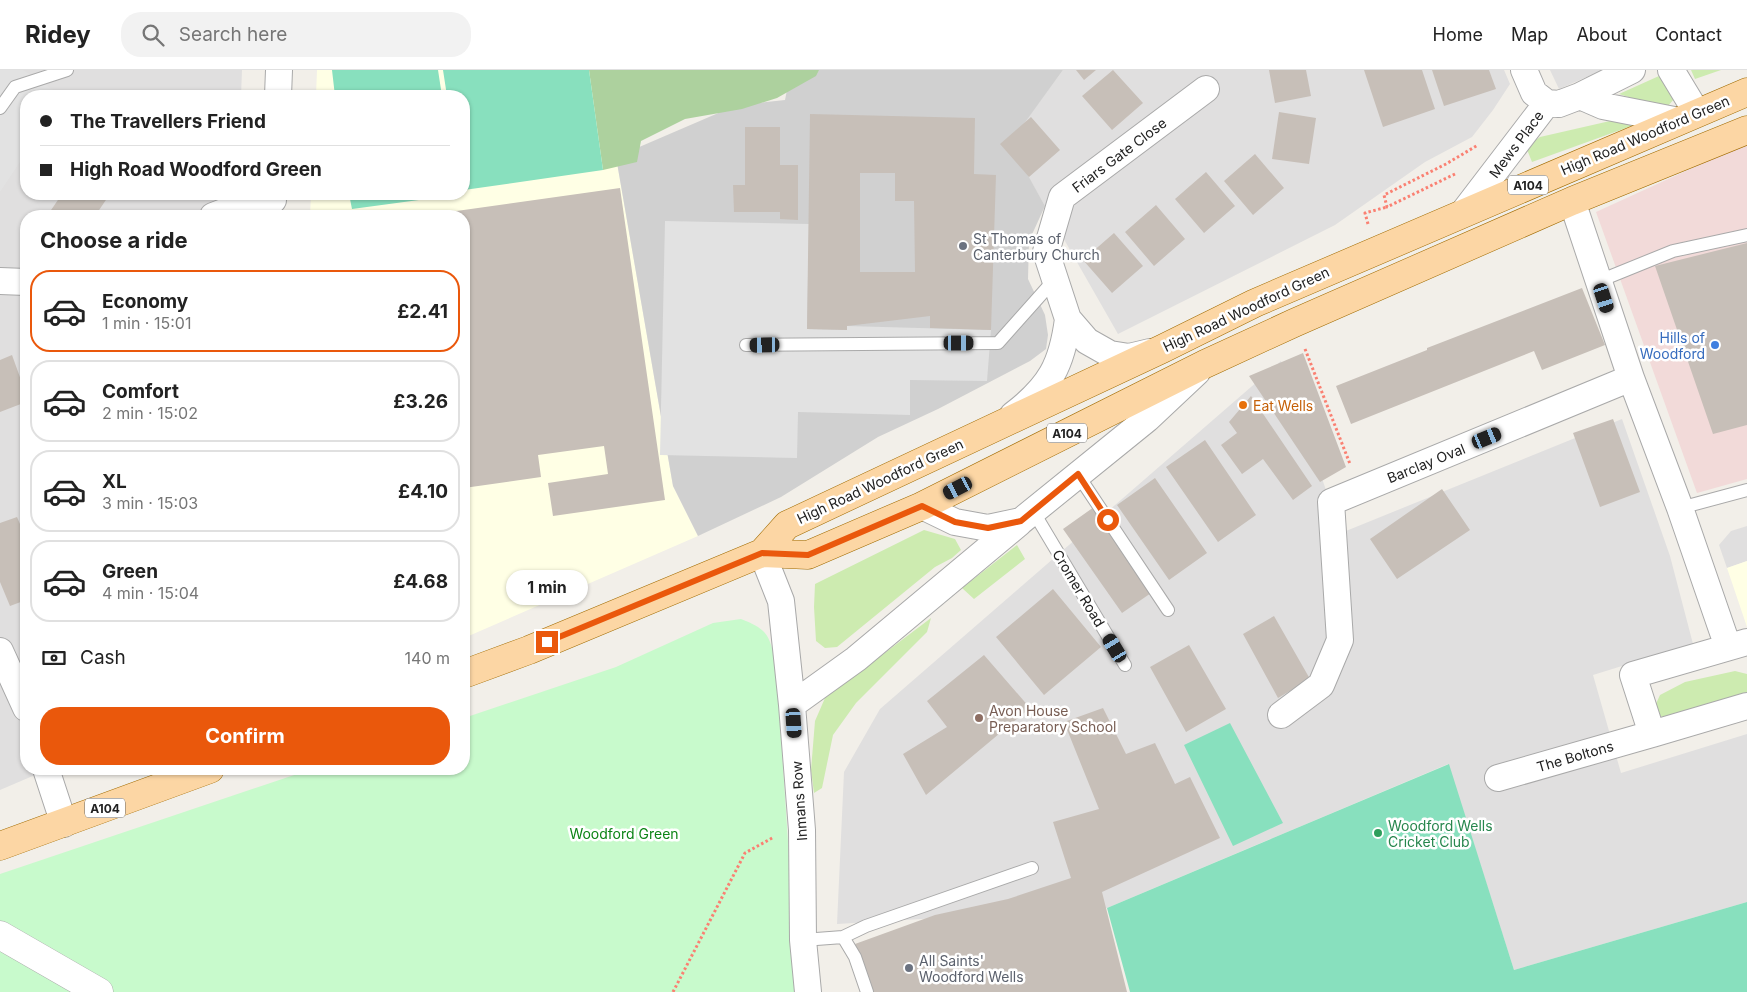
<!DOCTYPE html>
<meta charset="utf-8">
<style>
:root{--surface:#fff;--page:#f2f2f2;--text:#222;--muted:#767676;--line:#e0e0e0;--accent:#ea580c}
body{margin:0;font-family:Inter,sans-serif;background:var(--page);color:var(--text);height:100vh;display:flex;flex-direction:column;font-size:19px;white-space:nowrap}
*{box-sizing:border-box;margin:0}
p{font-size:16px;color:var(--muted)}
.icon{flex:none;width:28px;height:28px;fill:none;stroke:currentColor;stroke-width:2;stroke-linecap:round;stroke-linejoin:round}
.map{position:relative;flex:1;overflow:hidden}
.details{position:absolute;left:20px;top:140px;width:450px;height:565px;display:flex;flex-direction:column;background:var(--surface);border-radius:20px;box-shadow:0 1px 4px #0004}
.details>*{flex:none}
.guide{position:absolute;left:20px;top:20px;width:450px;height:110px;border-radius:20px;box-shadow:0 1px 4px #0004;display:grid;align-content:center;height:110px;padding:0 20px;background:var(--surface)}
.end{position:absolute;width:22px;height:22px;margin:-11px;border:6px solid #ea580c;background:#fff;box-shadow:0 0 0 2px #fff}
.from{border-radius:50%}
.bubble{position:absolute;height:35px;border-radius:18px;background:var(--surface);box-shadow:0 1px 4px #0004;font-size:16px;font-weight:700;line-height:35px;text-align:center}
.car{position:absolute;width:15px;height:30px;margin:-15px -8px;border-radius:6px;box-shadow:0 0 4px 1px #0007;background:linear-gradient(#222 24%,#8ab4d8 0 40%,#222 0 76%,#8ab4d8 0 86%,#222 0)}
.guide b{display:flex;align-items:center;gap:18px;height:48px;font-size:19px}
.guide b+b{border-top:1px solid var(--line)}
.guide i{width:12px;height:12px;background:var(--text)}
ul{padding:0;list-style:none}
li{display:flex;align-items:center;gap:15px;height:82px;margin:0 10px 8px;padding:0 10px;border:2px solid var(--line);border-radius:20px}
li div{flex:1}
li b{display:block;font-size:19px}
li em{font-style:normal;font-weight:700}
li.active{border-color:var(--accent)}
li>.icon{width:45px;height:45px;stroke-width:1.5}
h2{padding:0 20px;font-size:22px;line-height:60px}
.pay{display:flex;align-items:center;gap:12px;height:55px;padding:0 20px;font-size:19px}
.pay p{margin-inline-start:auto}
.cta{display:flex;gap:10px;margin-top:auto;padding:10px 20px}
.cta a{flex:1;height:58px;border-radius:20px;background:var(--accent);color:#fff;font-size:20px;font-weight:700;line-height:58px;text-align:center}
header{display:flex;align-items:center;gap:30px;box-sizing:border-box;height:70px;padding:0 25px;background:var(--surface);border-bottom:1px solid var(--line)}
header strong{font-size:24px}
nav{display:flex;gap:28px;margin-inline-start:auto;font-size:18px}
.search{width:350px;height:45px;background:var(--page);display:flex;align-items:center;gap:12px;box-sizing:border-box;padding:0 18px;border-radius:20px;color:var(--muted);font-size:19px}
.map>svg:first-child{display:block}
</style>
<header>
<strong>Ridey</strong>
<div class="search"><svg class="icon" aria-label="search" viewBox="0 0 24 24"><circle cx="10" cy="10" r="6"/><path d="M15 15l6 6"/></svg>Search here</div>
<nav><a>Home</a><a>Map</a><a>About</a><a>Contact</a></nav>
</header>
<div class="map">
<svg width="1747" height="922" viewBox="0 0 1747 922">
<rect width="100%" height="100%" fill="#f2efe9"/>
<path fill="#e0dfdf" d="M 0,0 L 242,0 L 241,26 L 26,26 L 26,124 L 237,124 L 237,146 L 26,146 L 26,699 L 49,699 L 0,720 Z
M 1063,0 L 1504,0 L 1510,14 L 1493,40 L 1472,67 L 1425,92 L 1335,155 L 1118,264 L 1009,73 Z
M 1550,0 L 1603,0 L 1559,19 Z
M 1281,291 L 1341,463 L 1622,349 L 1670,486 L 1693,574 L 1593,605 L 1621,703 L 1747,664 L 1747,832 L 1514,900 L 1448,694 L 1107,838 L 837,854 L 844,702 L 880,639 Z
M 1747,456 L 1747,491 L 1727,498 L 1719,475 L 1731,461 Z"/>
<path fill="#f2dad9" d="M 1747,73 L 1747,409 L 1697,423 L 1596,142 Z"/>
<path fill="#ffffe5" d="M 317,0 L 598,0 L 616,87 L 673,416 L 698,466 L 464,568 L 464,146 L 310,146 L 311,124 L 464,124 L 464,26 L 316,26 Z
M 1747,491 L 1747,557 L 1727,498 Z"/>
<path fill="#d0d0d0" d="M 791,0 L 1063,0 L 1010,73 L 1045,136 L 1029,171 L 1028,209 L 1045,245 L 1048,265 L 1046,279 L 1030,291 L 938,339 L 878,367 L 781,427 L 698,466 L 673,416 L 616,87 L 737,35 L 785,30 Z"/>
<path fill="#cdebb0" d="M 1691,0 L 1721,0 L 1695,9 Z
M 1659,6 L 1674,29 L 1668,36 L 1654,35 L 1619,24 Z
M 1610,51 L 1637,54 L 1532,92 L 1526,77 L 1540,67 Z
M 924,460 L 955,469 L 961,480 L 952,488 L 935,497 L 837,577 L 825,578 L 816,571 L 814,537 L 815,514 Z
M 1017,475 L 1025,489 L 974,529 L 962,518 Z
M 931,548 L 927,562 L 856,633 L 833,665 L 822,718 L 814,723 L 811,700 L 815,651 L 825,628 Z
M 1735,601 L 1747,604 L 1747,624 L 1669,650 L 1660,646 L 1654,638 L 1660,625 L 1685,612 Z"/>
<path fill="#add19e" d="M 589,0 L 819,0 L 816,6 L 777,28 L 742,39 L 685,49 L 641,71 L 637,92 L 603,100 Z"/>
<path fill="#c8facc" d="M 741,549 C 769,560 768,565 776,591 L 798,922 L 0,922 L 0,804 L 312,699 L 464,699 L 464,648 L 616,597 L 713,553 Z"/>
<path fill="#88e0be" d="M 332,0 L 438,0 L 442,26 L 335,26 Z
M 443,0 L 589,0 L 603,100 L 464,120 L 464,26 L 447,26 Z
M 349,124 L 456,124 L 456,125 L 352,139 Z
M 1230,653 L 1283,753 L 1233,776 L 1184,675 Z
M 1449,694 L 1514,900 L 1747,832 L 1747,922 L 1130,922 L 1107,838 Z"/>
<path fill="#e2e2e2" d="M 0,0 L 23,0 L 62,26 L 26,26 L 26,83 L 0,122 Z
M 665,151 L 809,154 L 807,259 L 846,260 L 847,256 L 991,260 L 987,311 L 910,310 L 910,345 L 798,342 L 797,388 L 660,385 Z"/>
<path fill="#c7bfb8" fill-rule="evenodd" d="M 1076,0 L 1096,0 L 1084,10 Z
M 1113,0 L 1143,33 L 1112,60 L 1082,26 Z
M 1269,0 L 1306,0 L 1311,26 L 1275,33 Z
M 1364,0 L 1422,0 L 1435,39 L 1383,57 Z
M 1432,0 L 1489,0 L 1496,19 L 1444,36 Z
M 163,20 L 170,26 L 159,26 Z
M 1279,42 L 1316,48 L 1309,94 L 1272,89 Z
M 810,44 L 975,48 L 974,104 L 996,105 L 991,260 L 930,258 L 930,246 L 847,256 L 847,260 L 807,259 ZM 860,103 L 895,103 L 895,131 L 914,131 L 915,202 L 860,202 Z
M 1031,47 L 1060,80 L 1029,107 L 1000,74 Z
M 745,57 L 780,57 L 780,95 L 798,95 L 798,150 L 780,149 L 780,142 L 734,142 L 733,115 L 745,115 Z
M 1255,84 L 1284,118 L 1253,145 L 1224,111 Z
M 1206,102 L 1235,136 L 1204,163 L 1175,129 Z
M 620,118 L 665,430 L 553,446 L 548,413 L 608,404 L 604,376 L 538,385 L 541,407 L 464,418 L 464,146 L 428,145 Z
M 62,124 L 110,124 L 95,146 L 47,146 Z
M 1156,135 L 1185,169 L 1154,196 L 1125,162 Z
M 1114,163 L 1143,196 L 1112,223 L 1083,190 Z
M 1747,173 L 1747,355 L 1713,364 L 1655,196 Z
M 1582,218 L 1605,275 L 1542,300 L 1534,281 L 1351,354 L 1336,316 L 1427,280 L 1427,278 Z
M 1303,283 L 1346,397 L 1320,412 L 1249,306 Z
M 12,285 L 26,324 L 26,332 L 0,342 L 0,290 Z
M 1251,326 L 1312,416 L 1293,430 L 1263,389 L 1242,404 L 1221,375 L 1237,363 L 1229,352 Z
M 1613,349 L 1640,422 L 1600,437 L 1573,363 Z
M 1205,370 L 1256,445 L 1218,472 L 1166,397 Z
M 1155,408 L 1207,483 L 1169,510 L 1117,435 Z
M 1442,419 L 1470,460 L 1397,509 L 1370,469 Z
M 1094,437 L 1154,521 L 1122,543 L 1063,459 Z
M 17,447 L 26,468 L 26,530 L 10,536 L 0,512 L 0,453 Z
M 1053,519 L 1101,577 L 1044,625 L 996,567 Z
M 1274,546 L 1310,609 L 1278,628 L 1243,564 Z
M 1189,575 L 1226,639 L 1186,662 L 1150,597 Z
M 984,585 L 1030,638 L 926,725 L 903,684 L 947,657 L 927,631 Z
M 1103,638 L 1126,684 L 1155,673 L 1175,714 L 1190,707 L 1220,768 L 1102,822 L 1127,922 L 872,922 L 855,874 L 935,845 L 1008,829 L 1071,808 L 1053,752 L 1099,739 L 1064,652 Z"/>
<g fill="none" stroke-linecap="round" stroke-linejoin="round">
<defs>
<path id="service" d="M 0,38 L 15,17 L 67,0
M 1599,211 L 1673,181 L 1747,165
M 746,275 L 998,273 L 1055,209
M 1078,405 L 1168,540
M 1680,438 L 1747,420
M 1033,441 L 1125,595
M 843,867 L 855,887 L 867,922
M 803,870 L 843,867 L 866,856 L 1032,798"/>
<path id="minor" d="M 1524,0 L 1534,23 L 1547,33
M 1671,0 L 1697,43
M 278,26 L 279,0
M 1580,26 L 1632,0
M 1463,143 L 1547,33 L 1559,34 L 1580,26 L 1603,36 L 1679,51
M 213,146 L 255,130 L 273,130
M 0,211 L 26,212
M 1150,282 L 1129,287 L 1110,284 L 1087,271 L 1068,249 L 1046,182 L 1062,127 L 1206,19
M 1631,308 L 1680,438 L 1728,577
M 1013,345 C 1050,317 1062,295 1068,249
M 922,436 L 955,452 L 988,458 L 1021,451 L 1147,349 L 1197,302
M 762,483 L 781,531 L 792,635 L 802,760 L 803,870 L 808,922
M 1747,572 L 1633,605 L 1652,664 L 1747,636
M 0,581 L 26,638
M 792,635 L 856,589 L 1019,453
M 1281,645 L 1321,615 L 1340,570 L 1331,432 L 1631,308 L 1572,131
M 46,699 L 64,754
M 1498,708 L 1652,664"/>
<path id="tertiary" d="M 0,865 L 99,922"/>
<path id="primary" d="M 762,483 L 787,455 L 1162,279 L 1255,233 L 1747,22
M 464,604 L 529,580 L 762,483 L 808,485 L 922,436 L 1205,294 L 1294,253 L 1572,131 L 1747,60
M 0,776 L 210,699"/>
</defs>
<use href="#service" stroke="#a9a9a9" stroke-width="14"/>
<use href="#minor" stroke="#a9a9a9" stroke-width="28"/>
<use href="#tertiary" stroke="#a9a9a9" stroke-width="29"/>
<use href="#primary" stroke="#a06b00" stroke-width="29"/>
<path stroke="#fa8072" stroke-width="3" stroke-dasharray="2.5 2.5" stroke-linecap="butt" d="M 1455,104 L 1387,137 L 1384,125 L 1446,94 L 1478,75
M 1368,154 L 1365,143 L 1387,137
M 1305,279 L 1350,394
M 673,922 L 745,783 L 774,767"/>
<use href="#service" stroke="#fff" stroke-width="12"/>
<use href="#minor" stroke="#fff" stroke-width="26"/>
<use href="#tertiary" stroke="#fff" stroke-width="28"/>
<use href="#primary" stroke="#fcd6a4" stroke-width="28"/>
</g>
<g fill="none" stroke-linecap="round" stroke-linejoin="round">
<path stroke="#ea580c" stroke-width="6" d="M 547,572 L 762,483 L 808,485 L 922,436 L 955,452 L 988,458 L 1021,451 L 1078,404 L 1108,450"/>
</g>
<g fill="#6b7280" stroke="#fff" stroke-width="2">
<circle cx="963" cy="176" r="5"/>
<circle cx="909" cy="898" r="5"/>
</g>
<circle fill="#3f7fe0" stroke="#fff" stroke-width="2" cx="1715" cy="275" r="5"/>
<circle fill="#e8710a" stroke="#fff" stroke-width="2" cx="1243" cy="335" r="5"/>
<circle fill="#8d6e63" stroke="#fff" stroke-width="2" cx="979" cy="648" r="5"/>
<circle fill="#2e9e5b" stroke="#fff" stroke-width="2" cx="1378" cy="763" r="5"/>
<g text-anchor="middle" dominant-baseline="central" stroke-width="5" stroke-linejoin="round" paint-order="stroke">
<g fill="#fff" stroke="#646464" stroke-width="1">
<rect x="1508" y="105.5" width="40" height="19" rx="4"/>
<rect x="1047" y="353.5" width="40" height="19" rx="4"/>
<rect x="85" y="728.5" width="40" height="19" rx="4"/>
</g>
<g font-size="12" font-weight="bold" fill="#222">
<text x="1528" y="115">A104</text>
<text x="1067" y="363">A104</text>
<text x="105" y="738">A104</text>
</g>
<g font-size="14" fill="#222" stroke="#fff">
<text transform="translate(1645 65) rotate(-23)">High Road Woodford Green</text>
<text transform="translate(1516 74) rotate(-53)">Mews Place</text>
<text transform="translate(1119 85) rotate(-37)">Friars Gate Close</text>
<text transform="translate(1246 239) rotate(-25)">High Road Woodford Green</text>
<text transform="translate(1426 393) rotate(-22)">Barclay Oval</text>
<text transform="translate(880 411) rotate(-25)">High Road Woodford Green</text>
<text transform="translate(1079 518) rotate(59)">Cromer Road</text>
<text transform="translate(1575 686) rotate(-16)">The Boltons</text>
<text transform="translate(799 731) rotate(-94)">Inmans Row</text>
</g>
<g font-size="14" fill="#5b616d" stroke="#fff" text-anchor="start">
<text x="973" y="168">St Thomas of<tspan x="973" dy="16">Canterbury Church</tspan></text>
<text x="919" y="890">All Saints'<tspan x="919" dy="16">Woodford Wells</tspan></text>
</g>
<g font-size="14" fill="#366cbe" stroke="#fff" text-anchor="end">
<text x="1705" y="267">Hills of<tspan x="1705" dy="16">Woodford</tspan></text>
</g>
<g font-size="14" fill="#c56008" stroke="#fff" text-anchor="start">
<text x="1253" y="335">Eat Wells</text>
</g>
<g font-size="14" fill="#785e54" stroke="#fff" text-anchor="start">
<text x="989" y="640">Avon House<tspan x="989" dy="16">Preparatory School</tspan></text>
</g>
<g font-size="14" fill="#27864d" stroke="#fff" text-anchor="start">
<text x="1388" y="755">Woodford Wells<tspan x="1388" dy="16">Cricket Club</tspan></text>
</g>
<g font-size="14" fill="#0c8416" stroke="#fff">
<text x="624" y="763">Woodford Green</text>
</g>
</g>
</svg>
<i class="end from" style="left:1108px;top:450px"></i>
<i class="end" style="left:547px;top:572px"></i>
<div class="bubble" style="left:506px;top:500px;width:82px">1 min</div>
<i class="car" style="left:1604px;top:228px;rotate:162deg"></i>
<i class="car" style="left:959px;top:273px;rotate:90deg"></i>
<i class="car" style="left:765px;top:275px;rotate:269deg"></i>
<i class="car" style="left:1487px;top:368px;rotate:68deg"></i>
<i class="car" style="left:958px;top:418px;rotate:243deg"></i>
<i class="car" style="left:1115px;top:578px;rotate:329deg"></i>
<i class="car" style="left:794px;top:653px;rotate:176deg"></i>
<div class="guide">
<b><i class="from"></i>The Travellers Friend</b>
<b><i></i>High Road Woodford Green</b>
</div>
<section class="details">
<h2>Choose a ride</h2>
<ul>
<li class="active"><svg class="icon" aria-label="car" viewBox="0 0 24 24"><path d="M5 17H2v-5l4-1 3-4h7l3 4 3 1v5h-3M9 17h6M6 11h13"/><circle cx="7" cy="17" r="2"/><circle cx="17" cy="17" r="2"/></svg><div><b>Economy</b><p>1 min · 15:01</p></div><em>£2.41</em></li>
<li><svg class="icon" aria-label="car" viewBox="0 0 24 24"><path d="M5 17H2v-5l4-1 3-4h7l3 4 3 1v5h-3M9 17h6M6 11h13"/><circle cx="7" cy="17" r="2"/><circle cx="17" cy="17" r="2"/></svg><div><b>Comfort</b><p>2 min · 15:02</p></div><em>£3.26</em></li>
<li><svg class="icon" aria-label="car" viewBox="0 0 24 24"><path d="M5 17H2v-5l4-1 3-4h7l3 4 3 1v5h-3M9 17h6M6 11h13"/><circle cx="7" cy="17" r="2"/><circle cx="17" cy="17" r="2"/></svg><div><b>XL</b><p>3 min · 15:03</p></div><em>£4.10</em></li>
<li><svg class="icon" aria-label="car" viewBox="0 0 24 24"><path d="M5 17H2v-5l4-1 3-4h7l3 4 3 1v5h-3M9 17h6M6 11h13"/><circle cx="7" cy="17" r="2"/><circle cx="17" cy="17" r="2"/></svg><div><b>Green</b><p>4 min · 15:04</p></div><em>£4.68</em></li>
</ul>
<div class="pay"><svg class="icon" aria-label="cash" viewBox="0 0 24 24"><path d="M3 7h18v10H3z"/><circle cx="12" cy="12" r="2"/></svg>Cash<p>140 m</p></div>
<div class="cta"><a>Confirm</a></div>
</section>
</div>
